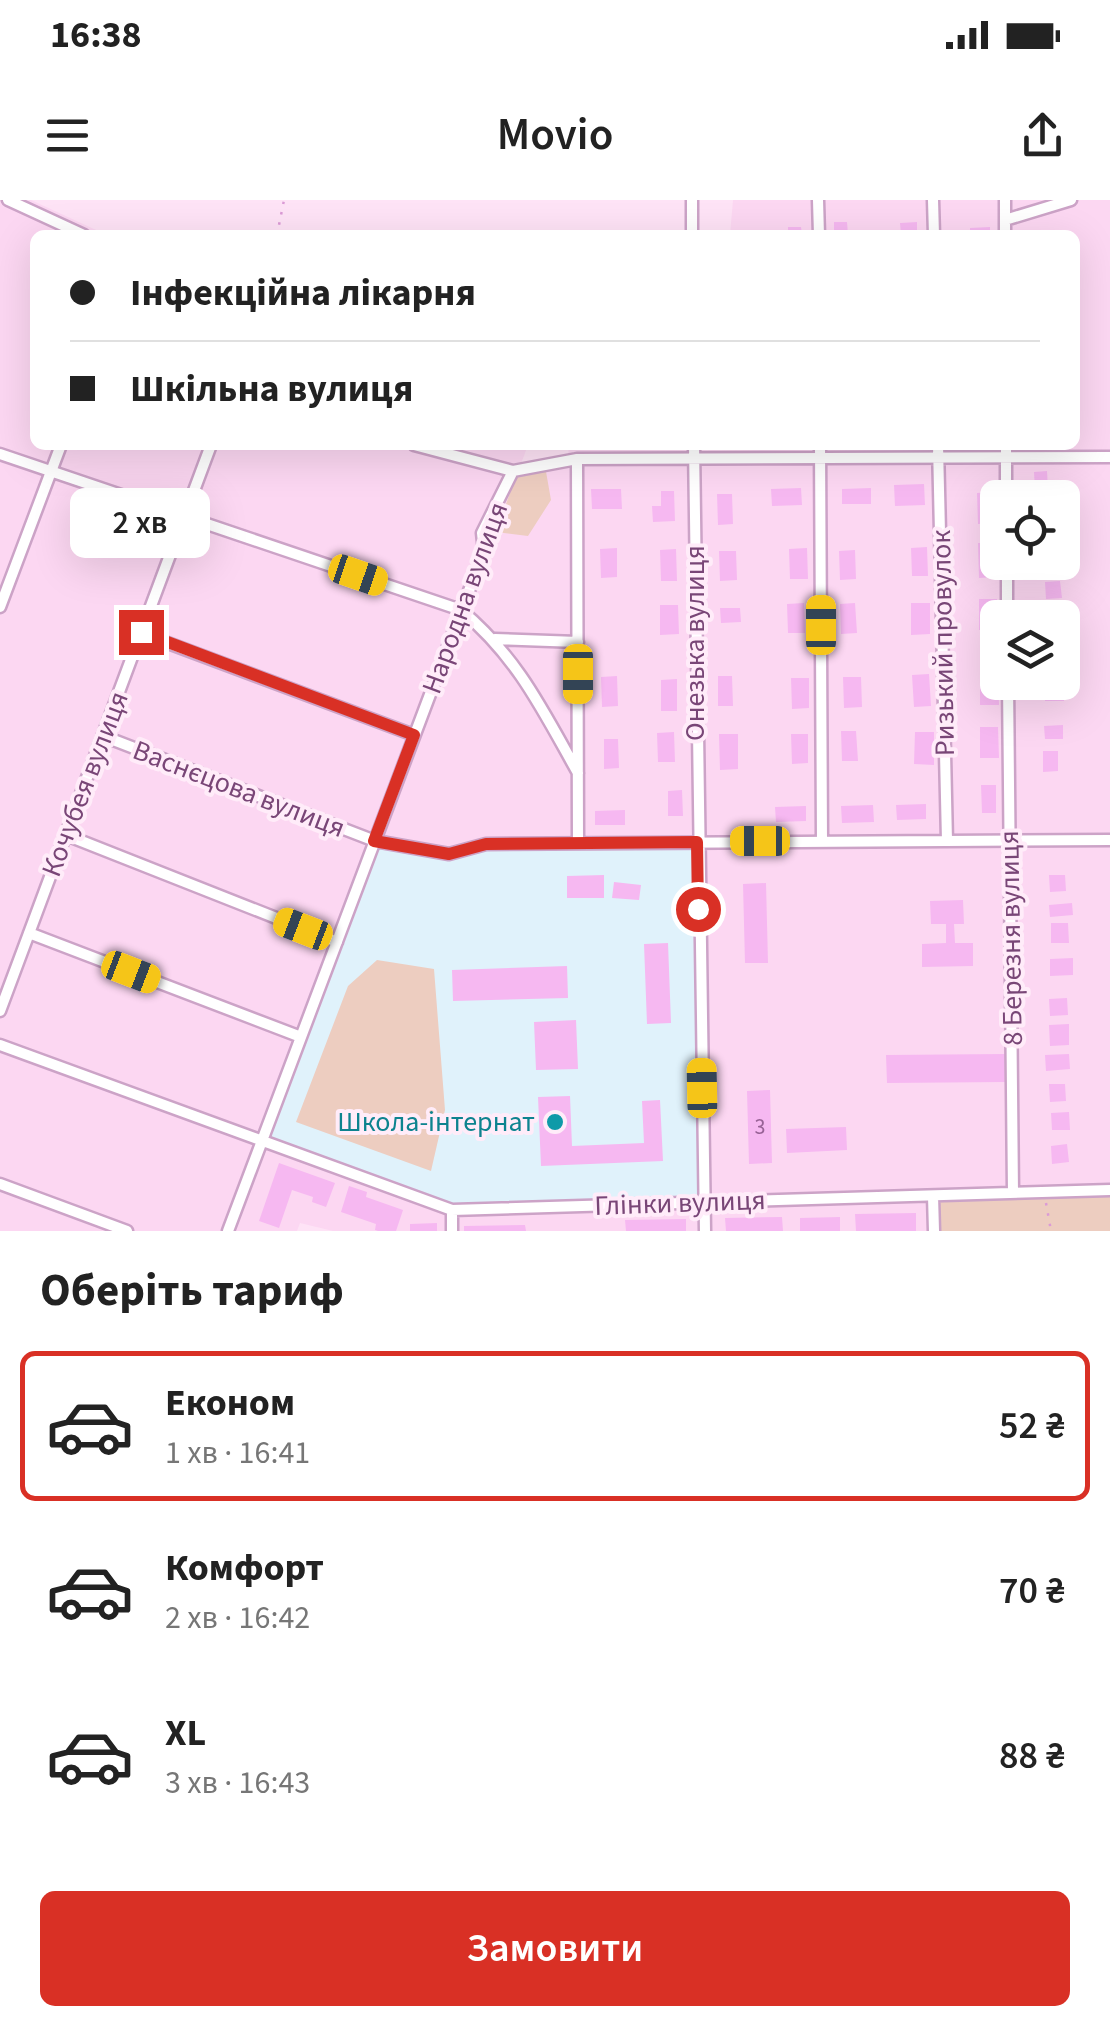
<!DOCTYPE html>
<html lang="uk">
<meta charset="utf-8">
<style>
:root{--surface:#fff;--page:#f6f6f6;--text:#222;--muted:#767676;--line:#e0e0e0;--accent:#d93025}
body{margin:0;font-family:"Source Sans 3",sans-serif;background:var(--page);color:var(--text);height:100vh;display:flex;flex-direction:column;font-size:38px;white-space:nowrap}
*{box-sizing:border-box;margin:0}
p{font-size:32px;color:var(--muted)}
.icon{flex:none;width:55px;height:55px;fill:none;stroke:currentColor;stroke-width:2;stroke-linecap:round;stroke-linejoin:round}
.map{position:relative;height:1031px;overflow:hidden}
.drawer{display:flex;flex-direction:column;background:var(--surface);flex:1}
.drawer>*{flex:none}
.top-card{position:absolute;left:30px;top:30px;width:1050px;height:220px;border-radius:15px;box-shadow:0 10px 40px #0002;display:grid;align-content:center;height:220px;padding:0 40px;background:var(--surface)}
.tools{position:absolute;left:980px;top:280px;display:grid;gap:20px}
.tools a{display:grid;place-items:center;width:100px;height:100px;border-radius:15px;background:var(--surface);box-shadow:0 10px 40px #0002;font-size:50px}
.end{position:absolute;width:45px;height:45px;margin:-22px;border:12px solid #d93025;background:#fff;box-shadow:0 0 0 5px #fff}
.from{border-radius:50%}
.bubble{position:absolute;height:70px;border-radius:15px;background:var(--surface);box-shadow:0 10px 40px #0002;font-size:32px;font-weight:600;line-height:70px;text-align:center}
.car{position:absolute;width:30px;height:60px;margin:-30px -15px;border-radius:12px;box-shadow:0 0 8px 2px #0007;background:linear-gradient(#f5c518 24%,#345 0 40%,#f5c518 0 76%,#345 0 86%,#f5c518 0)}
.top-card b{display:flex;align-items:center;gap:35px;height:95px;font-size:38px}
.top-card b+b{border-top:2px solid var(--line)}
.top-card i{width:25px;height:25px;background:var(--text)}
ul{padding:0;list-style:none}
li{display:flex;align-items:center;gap:30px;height:150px;margin:0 20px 15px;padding:0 20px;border:5px solid transparent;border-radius:15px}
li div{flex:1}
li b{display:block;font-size:38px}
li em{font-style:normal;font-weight:600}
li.current{border-color:var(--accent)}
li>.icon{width:90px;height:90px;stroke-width:1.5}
h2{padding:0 40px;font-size:45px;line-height:120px}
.button{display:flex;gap:20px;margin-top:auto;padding:20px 40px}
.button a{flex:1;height:115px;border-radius:15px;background:var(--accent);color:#fff;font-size:40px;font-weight:600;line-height:115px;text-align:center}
.status{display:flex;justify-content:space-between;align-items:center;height:70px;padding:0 50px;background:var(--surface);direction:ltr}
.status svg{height:28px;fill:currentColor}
header{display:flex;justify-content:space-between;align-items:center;height:130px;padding:0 40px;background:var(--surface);font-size:45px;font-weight:600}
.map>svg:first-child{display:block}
</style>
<div class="status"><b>16:38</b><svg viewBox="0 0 49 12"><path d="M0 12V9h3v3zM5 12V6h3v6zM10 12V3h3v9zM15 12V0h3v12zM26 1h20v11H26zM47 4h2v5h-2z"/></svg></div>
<header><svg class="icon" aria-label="menu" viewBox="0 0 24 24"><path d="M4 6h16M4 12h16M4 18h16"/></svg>Movio<svg class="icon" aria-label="share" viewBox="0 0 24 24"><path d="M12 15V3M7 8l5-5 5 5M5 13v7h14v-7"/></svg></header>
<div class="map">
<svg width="1110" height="1031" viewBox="0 0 1110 1031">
<rect width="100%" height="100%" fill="#fee3f6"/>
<path fill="#fcd7f2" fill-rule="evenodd" d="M 0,0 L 31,0 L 107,35 L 35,35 L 35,245 L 528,245 L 496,331 L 545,266 L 567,265 L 569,245 L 1075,245 L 1075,35 L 730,35 L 733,0 L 1110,0 L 1110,991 L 934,1031 L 333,1031 L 300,1023 L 297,1031 L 0,1031 ZM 998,298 L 1062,298 L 1062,362 L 998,362 ZM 998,418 L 1062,418 L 1062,482 L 998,482 ZM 374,641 L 449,654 L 452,1010 L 262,943 Z"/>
<path fill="#e0f2fb" d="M 375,641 L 449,654 L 486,644 L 697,642 L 704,1002 L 452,1010 L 261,943 Z"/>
<path fill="#edcdc0" d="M 545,266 L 551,300 L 528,336 L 496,332 L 517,273 Z
M 377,760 L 434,769 L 445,910 L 431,971 L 296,922 L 348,786 Z
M 1110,991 L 1110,1031 L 934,1031 L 933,997 Z"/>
<path fill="#f6b8f1" d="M 834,22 L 847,22 L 848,35 L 834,35 Z
M 917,22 L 917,35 L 901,35 L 900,23 Z
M 788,27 L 801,27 L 802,35 L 788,35 Z
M 990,27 L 990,35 L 970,35 L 970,28 Z
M 1047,271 L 1048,290 L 1035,291 L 1034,272 Z
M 924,284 L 925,305 L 895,306 L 894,285 Z
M 801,288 L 802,305 L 772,306 L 771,289 Z
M 871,288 L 871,304 L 842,304 L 842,289 Z
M 591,289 L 621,289 L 622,309 L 592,309 Z
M 661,291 L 674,291 L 675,321 L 653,322 L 652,306 L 661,306 Z
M 995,292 L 996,323 L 978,324 L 977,293 Z
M 1067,292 L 1068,309 L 1062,310 L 1062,298 L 1045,298 L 1045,294 Z
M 717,294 L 732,294 L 733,324 L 718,325 Z
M 978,343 L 996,343 L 996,377 L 979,378 Z
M 927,347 L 928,376 L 912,376 L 911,348 Z
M 617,348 L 617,377 L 601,378 L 600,349 Z
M 807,348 L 808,379 L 790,379 L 789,349 Z
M 676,349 L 677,381 L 661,381 L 660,350 Z
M 855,350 L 856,379 L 840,380 L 839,351 Z
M 719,351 L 736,351 L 737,380 L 720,381 Z
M 1060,381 L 1062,398 L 1046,399 L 1045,382 Z
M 979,399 L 997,399 L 998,430 L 979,430 Z
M 804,403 L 805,433 L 788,433 L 787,404 Z
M 855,403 L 857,433 L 841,434 L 840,404 Z
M 911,403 L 930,403 L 930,434 L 911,435 Z
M 660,405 L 678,405 L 679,434 L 660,435 Z
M 1061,407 L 1062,418 L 1047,418 L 1046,409 Z
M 720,408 L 740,408 L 741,422 L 721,423 Z
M 929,474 L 931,506 L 914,507 L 912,475 Z
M 980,475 L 998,475 L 999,505 L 980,505 Z
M 617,476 L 618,506 L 602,507 L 601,477 Z
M 718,476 L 732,476 L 733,506 L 718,506 Z
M 843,477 L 861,477 L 862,507 L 844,508 Z
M 791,478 L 809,478 L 809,508 L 792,509 Z
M 677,479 L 677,511 L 661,511 L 661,480 Z
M 1045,482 L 1064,482 L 1064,501 L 1045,501 Z
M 1063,525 L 1063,539 L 1045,539 L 1044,526 Z
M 980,527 L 998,527 L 999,558 L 980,558 Z
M 841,531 L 856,531 L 858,561 L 842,561 Z
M 674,532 L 675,562 L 658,562 L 657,533 Z
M 915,532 L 934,532 L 934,565 L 914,564 Z
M 719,534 L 738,534 L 738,569 L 720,570 Z
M 791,534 L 808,534 L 808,563 L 792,564 Z
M 604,539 L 618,539 L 619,568 L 604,569 Z
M 1043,551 L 1058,551 L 1058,571 L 1043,572 Z
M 981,585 L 996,585 L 996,613 L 982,613 Z
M 682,590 L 683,616 L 668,616 L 668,591 Z
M 926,604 L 926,619 L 897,620 L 896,605 Z
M 873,605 L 874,622 L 842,623 L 841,606 Z
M 806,606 L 806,621 L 776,622 L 775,607 Z
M 625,610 L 625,625 L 595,625 L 595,611 Z
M 604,675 L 604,698 L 567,698 L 567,676 Z
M 1049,675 L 1065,675 L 1066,691 L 1050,692 Z
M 614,682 L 641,685 L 639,700 L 612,698 Z
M 766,683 L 768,763 L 745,763 L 743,684 Z
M 963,700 L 964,724 L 954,724 L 955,743 L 973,743 L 973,766 L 922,767 L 922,744 L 946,743 L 946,724 L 931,724 L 930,701 Z
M 1072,703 L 1073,715 L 1050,717 L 1049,705 Z
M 1051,723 L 1068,723 L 1069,743 L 1051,743 Z
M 668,743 L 671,823 L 647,824 L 644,744 Z
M 1073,758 L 1073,775 L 1050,776 L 1050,759 Z
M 567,766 L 568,798 L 453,801 L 452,770 Z
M 1067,798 L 1068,815 L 1050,816 L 1049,799 Z
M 576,820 L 578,869 L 536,870 L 534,822 Z
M 1069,824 L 1069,845 L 1050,846 L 1049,825 Z
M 1005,854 L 1005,882 L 887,883 L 886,855 Z
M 1069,854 L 1070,869 L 1046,871 L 1045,855 Z
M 1049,884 L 1065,884 L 1066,901 L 1050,902 Z
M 770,890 L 772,963 L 749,964 L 747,891 Z
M 570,896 L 572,946 L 644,943 L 642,901 L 660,900 L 663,961 L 541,966 L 538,897 Z
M 1069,912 L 1070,930 L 1052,930 L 1051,913 Z
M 846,927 L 847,950 L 787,953 L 786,929 Z
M 1067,944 L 1069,962 L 1052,964 L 1051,946 Z
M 279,963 L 335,983 L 326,1007 L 312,1002 L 313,997 L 292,990 L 279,1028 L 259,1021 Z
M 349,986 L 367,992 L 366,997 L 403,1010 L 396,1031 L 378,1031 L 375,1030 L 376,1024 L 341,1012 Z
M 916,1013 L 916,1031 L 856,1031 L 855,1014 Z
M 782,1017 L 783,1031 L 726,1031 L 725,1018 Z
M 840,1017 L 840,1031 L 800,1031 L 800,1018 Z
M 686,1019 L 686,1031 L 626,1031 L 625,1020 Z
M 437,1023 L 437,1031 L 410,1031 L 410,1024 Z
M 525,1025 L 526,1031 L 464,1031 L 464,1026 Z"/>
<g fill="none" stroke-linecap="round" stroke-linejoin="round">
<defs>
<path id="minor" d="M 8,0 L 84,35
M 692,0 L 692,35
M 818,0 L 819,35
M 933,0 L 934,35
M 1005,0 L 1005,35
M 1005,20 L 1071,0
M 414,245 L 513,271
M 694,245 L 705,1031
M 820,245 L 822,641
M 938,245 L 947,641
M 1006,245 L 1006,298
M 0,254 L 461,410 C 518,458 542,509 578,573
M 577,259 L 578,642
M 513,271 L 577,259 L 1110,257
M 1007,362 L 1007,418
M 0,407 L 61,245
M 141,433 L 414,535
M 495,439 L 578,442
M 1008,482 L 1013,993
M 103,536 L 375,641 L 449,654 L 486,644 L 1110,640
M 66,635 L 337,742
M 29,733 L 301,837
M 0,811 L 211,245
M 0,845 L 452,1010 L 1110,990
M 0,984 L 127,1031
M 933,996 L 934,1031
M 228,1031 L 484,351 L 482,333 L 513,271
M 452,1031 L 452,1010"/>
</defs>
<use href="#minor" stroke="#cca3c7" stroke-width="15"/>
<path stroke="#db9bd6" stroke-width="2.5" stroke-dasharray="2.5 8" stroke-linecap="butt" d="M 277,35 L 284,0
M 1046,1003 L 1051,1031"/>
<use href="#minor" stroke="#fff" stroke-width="10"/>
</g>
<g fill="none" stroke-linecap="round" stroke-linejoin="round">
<path stroke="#d93025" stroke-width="12" d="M 141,432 L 414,535 L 374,641 L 449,654 L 486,644 L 697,642 L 698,709"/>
</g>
<circle fill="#0f9aa8" stroke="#ffecf9" stroke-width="4" cx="555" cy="922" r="10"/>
<g text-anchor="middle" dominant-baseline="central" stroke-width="8" stroke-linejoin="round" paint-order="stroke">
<g font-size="22" fill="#986296">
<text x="760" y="927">3</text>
</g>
<g font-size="28" fill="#794677" stroke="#ffecf9">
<text transform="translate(465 398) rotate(-70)">Народна вулиця</text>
<text transform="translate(695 443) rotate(-90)">Онезька вулиця</text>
<text transform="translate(943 443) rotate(-91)">Ризький провулок</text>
<text transform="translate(85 584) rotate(-69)">Кочубея вулиця</text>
<text transform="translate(239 589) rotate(21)">Васнєцова вулиця</text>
<text transform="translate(1011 738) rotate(-91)">8 Березня вулиця</text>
<text transform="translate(680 1003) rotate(-2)">Глінки вулиця</text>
</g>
<g font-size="28" fill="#0d838f" stroke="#ffecf9" text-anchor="end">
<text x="535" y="922">Школа-інтернат</text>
</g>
</g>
</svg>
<div class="tools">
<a><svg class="icon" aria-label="locate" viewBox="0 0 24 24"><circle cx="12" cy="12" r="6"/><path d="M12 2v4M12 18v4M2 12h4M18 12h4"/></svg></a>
<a><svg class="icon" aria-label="layers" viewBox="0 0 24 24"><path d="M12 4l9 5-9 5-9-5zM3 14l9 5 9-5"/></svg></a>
</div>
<i class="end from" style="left:698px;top:709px"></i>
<i class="end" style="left:141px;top:432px"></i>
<div class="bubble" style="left:70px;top:288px;width:140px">2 хв</div>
<i class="car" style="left:358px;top:375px;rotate:109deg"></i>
<i class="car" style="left:821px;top:425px;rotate:0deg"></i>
<i class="car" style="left:578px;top:474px;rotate:180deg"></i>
<i class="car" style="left:760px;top:641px;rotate:270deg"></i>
<i class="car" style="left:303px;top:729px;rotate:291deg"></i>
<i class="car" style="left:131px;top:772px;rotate:111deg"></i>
<i class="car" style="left:702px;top:888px;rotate:359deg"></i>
<div class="top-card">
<b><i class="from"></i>Інфекційна лікарня</b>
<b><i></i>Шкільна вулиця</b>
</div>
</div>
<section class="drawer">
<h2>Оберіть тариф</h2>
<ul>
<li class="current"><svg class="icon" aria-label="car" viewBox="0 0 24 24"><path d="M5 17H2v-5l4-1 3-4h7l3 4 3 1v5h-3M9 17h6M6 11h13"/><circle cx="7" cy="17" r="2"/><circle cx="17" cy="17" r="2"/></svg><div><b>Економ</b><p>1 хв · 16:41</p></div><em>52 ₴</em></li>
<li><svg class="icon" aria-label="car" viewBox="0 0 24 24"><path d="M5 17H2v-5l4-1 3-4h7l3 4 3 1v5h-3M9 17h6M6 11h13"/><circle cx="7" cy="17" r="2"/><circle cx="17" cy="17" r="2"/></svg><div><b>Комфорт</b><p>2 хв · 16:42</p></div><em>70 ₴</em></li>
<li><svg class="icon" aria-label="car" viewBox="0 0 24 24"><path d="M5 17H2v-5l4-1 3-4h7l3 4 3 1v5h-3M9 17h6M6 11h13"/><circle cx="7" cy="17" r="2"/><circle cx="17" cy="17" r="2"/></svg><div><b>XL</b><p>3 хв · 16:43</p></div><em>88 ₴</em></li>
</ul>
<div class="button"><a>Замовити</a></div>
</section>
